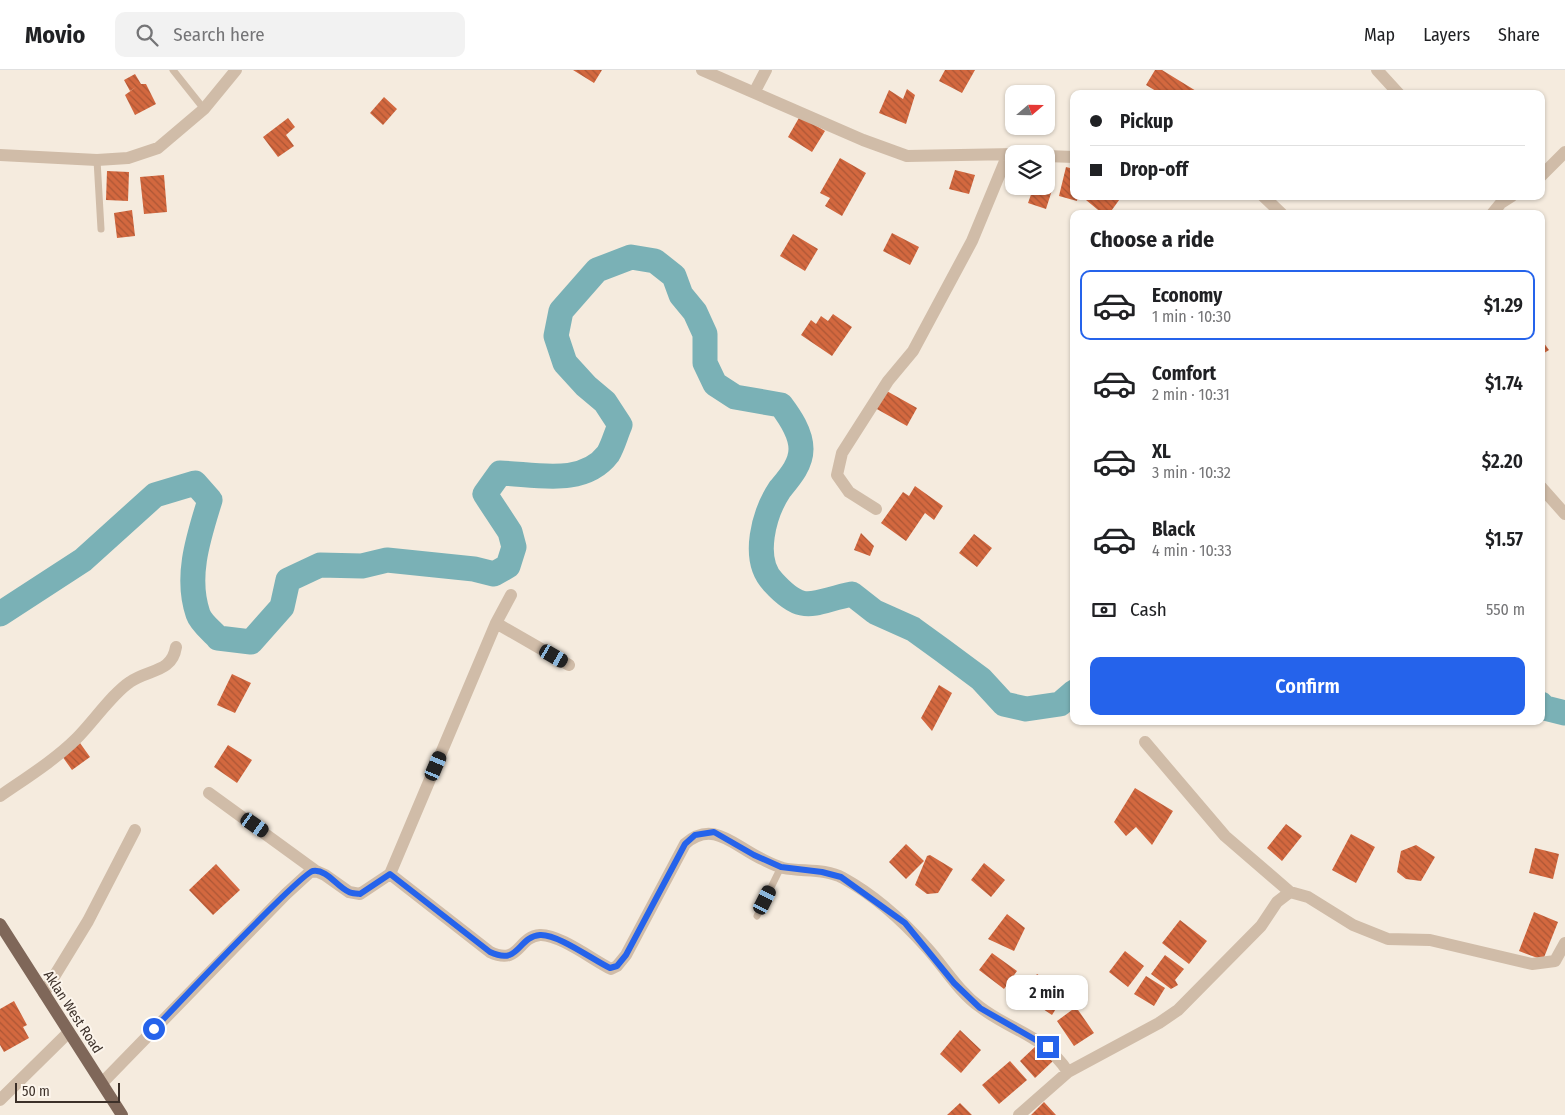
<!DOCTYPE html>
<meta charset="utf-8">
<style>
:root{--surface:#fff;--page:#f2f2f2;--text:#202124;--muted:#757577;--line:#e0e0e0;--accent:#2563eb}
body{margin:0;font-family:"Fira Sans Condensed",sans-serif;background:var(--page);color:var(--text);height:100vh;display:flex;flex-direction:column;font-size:19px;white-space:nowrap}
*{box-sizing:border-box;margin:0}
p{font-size:16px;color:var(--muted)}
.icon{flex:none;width:28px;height:28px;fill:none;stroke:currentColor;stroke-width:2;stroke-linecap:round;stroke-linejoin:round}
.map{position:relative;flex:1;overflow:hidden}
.drawer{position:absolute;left:1070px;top:140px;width:475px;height:515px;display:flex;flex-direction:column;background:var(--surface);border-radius:10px;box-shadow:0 1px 4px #0004}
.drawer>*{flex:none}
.top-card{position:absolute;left:1070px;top:20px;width:475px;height:110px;border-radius:10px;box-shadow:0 1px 4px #0004;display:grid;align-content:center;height:110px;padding:0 20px;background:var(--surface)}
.needle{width:32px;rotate:70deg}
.tools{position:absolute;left:1005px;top:15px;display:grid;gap:10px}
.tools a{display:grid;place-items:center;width:50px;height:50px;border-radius:10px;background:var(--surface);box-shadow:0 1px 4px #0004;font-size:25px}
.scale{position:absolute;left:15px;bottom:12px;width:105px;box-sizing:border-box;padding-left:5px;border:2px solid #3c3029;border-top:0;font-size:14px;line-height:18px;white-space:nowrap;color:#3c3029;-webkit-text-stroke:4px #fcf5ec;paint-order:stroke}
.end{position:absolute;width:22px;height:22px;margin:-11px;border:6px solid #2563eb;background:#fff;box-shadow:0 0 0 2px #fff}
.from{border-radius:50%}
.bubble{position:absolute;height:35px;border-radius:10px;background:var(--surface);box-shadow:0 1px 4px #0004;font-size:16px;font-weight:600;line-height:35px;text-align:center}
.car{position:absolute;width:15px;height:30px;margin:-15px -8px;border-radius:6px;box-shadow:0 0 4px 1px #0007;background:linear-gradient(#222 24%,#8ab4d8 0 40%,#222 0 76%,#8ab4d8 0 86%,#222 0)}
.top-card b{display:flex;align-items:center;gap:18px;height:48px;font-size:19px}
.top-card b+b{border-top:1px solid var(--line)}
.top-card i{width:12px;height:12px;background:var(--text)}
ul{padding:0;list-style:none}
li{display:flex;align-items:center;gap:15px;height:70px;margin:0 10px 8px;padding:0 10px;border:2px solid transparent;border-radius:10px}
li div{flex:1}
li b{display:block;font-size:19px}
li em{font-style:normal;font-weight:600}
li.on{border-color:var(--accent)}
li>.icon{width:45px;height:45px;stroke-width:1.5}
h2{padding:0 20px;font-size:22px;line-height:60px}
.pay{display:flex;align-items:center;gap:12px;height:55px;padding:0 20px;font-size:19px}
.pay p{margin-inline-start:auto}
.cta{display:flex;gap:10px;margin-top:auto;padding:10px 20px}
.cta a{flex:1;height:58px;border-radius:10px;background:var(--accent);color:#fff;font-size:20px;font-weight:600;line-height:58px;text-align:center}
header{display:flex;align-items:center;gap:30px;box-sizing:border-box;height:70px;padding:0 25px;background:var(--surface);border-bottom:1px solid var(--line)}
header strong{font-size:24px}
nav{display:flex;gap:28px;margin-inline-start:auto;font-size:18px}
.search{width:350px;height:45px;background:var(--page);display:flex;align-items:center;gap:12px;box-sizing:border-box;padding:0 18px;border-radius:10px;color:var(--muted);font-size:19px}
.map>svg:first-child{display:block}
</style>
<header>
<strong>Movio</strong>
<div class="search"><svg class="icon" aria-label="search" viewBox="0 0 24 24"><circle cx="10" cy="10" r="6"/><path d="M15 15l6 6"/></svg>Search here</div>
<nav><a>Map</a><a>Layers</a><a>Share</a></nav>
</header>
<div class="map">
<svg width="1565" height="1045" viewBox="0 0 1565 1045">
<defs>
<pattern id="building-back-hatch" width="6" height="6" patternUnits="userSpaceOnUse" patternTransform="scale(1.25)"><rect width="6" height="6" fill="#d3683f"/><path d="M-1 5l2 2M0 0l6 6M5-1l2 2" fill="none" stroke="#ac5635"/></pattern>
</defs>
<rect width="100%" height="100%" fill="#f5ebde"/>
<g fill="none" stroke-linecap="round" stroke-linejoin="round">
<path stroke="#7ab1b6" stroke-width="25" d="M 0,544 L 83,490 L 155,425 L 195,413 L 210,430 C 199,466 185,506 198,544 C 201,553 212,561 218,568 L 251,572 L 282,537 L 288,510 L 320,495 L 362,496 L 387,490 L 474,499 L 494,504 L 508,496 L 514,477 L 510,462 L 485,424 L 500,403 C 535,404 583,417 608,384 C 613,376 616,364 620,355 L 605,332 L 586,316 L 565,293 L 556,266 L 561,241 L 597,200 L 631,187 L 655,191 L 674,206 L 681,225 L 695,242 L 705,264 L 705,293 L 715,314 L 735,327 L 781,335 C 790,347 801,363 801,379 C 801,395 789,408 780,419 C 764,443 751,489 773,512 C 804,546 812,532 852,524 L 875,542 L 913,559 L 942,580 L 981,609 L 1004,634 L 1026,639 L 1060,634 L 1074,622
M 1541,634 L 1545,638 L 1565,643"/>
</g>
<path fill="url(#building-back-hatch)" d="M 573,0 L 602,0 L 594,13 Z
M 945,0 L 975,0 L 962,23 L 939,11 Z
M 1155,0 L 1162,0 L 1201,24 L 1161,24 L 1146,15 Z
M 135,4 L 141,14 L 146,14 L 156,34 L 135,45 L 125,25 L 136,17 L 130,21 L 124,10 Z
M 907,19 L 915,25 L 906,54 L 879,43 L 889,20 L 903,29 Z
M 384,27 L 397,39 L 383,55 L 370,43 Z
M 800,46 L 825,61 L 812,82 L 788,67 Z
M 288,48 L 295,57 L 286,65 L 294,76 L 278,87 L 263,67 Z
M 840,88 L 866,103 L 842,146 L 825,136 L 830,128 L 820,123 Z
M 1066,97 L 1074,99 L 1074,126 L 1078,126 L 1077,131 L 1059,126 Z
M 955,100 L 975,105 L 969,124 L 949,119 Z
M 107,101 L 129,102 L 128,131 L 106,130 Z
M 164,105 L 167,142 L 144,144 L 140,107 Z
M 1046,115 L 1053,117 L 1046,139 L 1028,133 L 1034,116 Z
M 1089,126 L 1122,126 L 1109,144 L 1103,144 L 1086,130 Z
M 132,140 L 135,166 L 117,168 L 114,143 Z
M 892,163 L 919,177 L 910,195 L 883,181 Z
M 793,164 L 818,179 L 805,201 L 780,186 Z
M 833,244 L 852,257 L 832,286 L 801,265 L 811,250 L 816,254 L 821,246 L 828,251 Z
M 1541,269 L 1549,280 L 1541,285 Z
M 885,320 L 917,338 L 907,356 L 875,338 Z
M 915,416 L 943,436 L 934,450 L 925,443 L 906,471 L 881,453 L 903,422 L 909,426 Z
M 861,463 L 874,476 L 870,486 L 854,480 Z
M 974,464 L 992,478 L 977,497 L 959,483 Z
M 232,604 L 251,613 L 235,643 L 217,635 Z
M 939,615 L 952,623 L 932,661 L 921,648 Z
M 80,673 L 90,687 L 72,700 L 62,686 Z
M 228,675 L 252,690 L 237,713 L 214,697 Z
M 1135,718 L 1173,741 L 1152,775 L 1136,757 L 1126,766 L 1114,752 Z
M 1286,754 L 1302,766 L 1282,791 L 1267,778 Z
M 1351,764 L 1375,777 L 1356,813 L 1332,800 Z
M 906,774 L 924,791 L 906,809 L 889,792 Z
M 1416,775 L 1435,787 L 1421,811 L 1406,809 L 1397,802 L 1401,781 Z
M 1535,778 L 1559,784 L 1553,809 L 1529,803 Z
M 930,785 L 953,799 L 938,823 L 927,824 L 915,815 L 927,786 Z
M 984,793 L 1005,810 L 991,827 L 971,810 Z
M 216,794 L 240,820 L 213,845 L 189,820 Z
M 1534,842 L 1558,852 L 1543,890 L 1519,881 Z
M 1007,844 L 1025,858 L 1014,881 L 988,869 Z
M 1180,850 L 1207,871 L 1189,894 L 1162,873 Z
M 1125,881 L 1144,896 L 1128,917 L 1109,902 Z
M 992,883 L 1017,901 L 1004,919 L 979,900 Z
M 1165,885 L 1184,899 L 1175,910 L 1178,915 L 1171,919 L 1151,904 Z
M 1037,904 L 1066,923 L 1052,945 L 1022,925 Z
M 1146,906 L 1165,918 L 1154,936 L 1134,924 Z
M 14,931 L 27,955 L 23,957 L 29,968 L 4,982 L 0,975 L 0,939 Z
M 1076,937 L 1094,963 L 1074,976 L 1057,951 Z
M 960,960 L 981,980 L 961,1003 L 940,984 Z
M 1038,974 L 1053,991 L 1035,1008 L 1020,991 Z
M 1010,991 L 1027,1010 L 999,1034 L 982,1015 Z
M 1044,1032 L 1056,1045 L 1031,1045 Z
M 960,1033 L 972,1045 L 947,1045 Z"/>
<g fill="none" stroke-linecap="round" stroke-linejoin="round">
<path stroke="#d0bca8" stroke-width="7" d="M 173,0 L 204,39
M 97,90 L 101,159
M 757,846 L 781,797"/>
<path stroke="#d0bca8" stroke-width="12" d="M 702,0 L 863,70 L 907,86 L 1014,84
M 1377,0 L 1399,24
M 755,21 L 766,0
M 0,85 L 97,90 L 128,88 L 158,78 L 204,39 L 236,0
M 1046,86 L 1074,87
M 1541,106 L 1565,82
M 1263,126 L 1282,144
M 1492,144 L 1501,133 L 1512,126
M 1541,417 L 1565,444
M 876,439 L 849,422 L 837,405 L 842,383 L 888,311 L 913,281 L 972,171 L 1008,84
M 496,553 L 569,595
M 1145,672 L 1225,766 L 1290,822
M 209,723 L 316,801
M 0,726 C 26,708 55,690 77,668 C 93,652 113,623 130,612 C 148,599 172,603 176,577
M 390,804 L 490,882 C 520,896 517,867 540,865 C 559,864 593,890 611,899 L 617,896 L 626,885 L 685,774 C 713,749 734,776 762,789 C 768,792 776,796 783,798 C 802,802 825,798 843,808 C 874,825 903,851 927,878 C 945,898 958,921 980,937 C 1013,962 1044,965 1068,1002
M 44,923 L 88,851 L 135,760
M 102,1013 L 286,824 L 310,802 L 316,801 L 325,805 L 349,822 L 360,824 L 390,804 L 496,553 L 511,525
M 0,1030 L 68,963
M 1019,1045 L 1068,1002 L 1159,953 L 1178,940 L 1261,856 L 1277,832 L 1290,822 L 1308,827 L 1353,855 L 1388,869 L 1430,870 L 1532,894 L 1555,891 L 1565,873"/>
<path stroke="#7f6759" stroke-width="12" d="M 0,854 L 122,1045"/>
</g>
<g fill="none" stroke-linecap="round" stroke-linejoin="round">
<path stroke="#2563eb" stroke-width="6" d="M 154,959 C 173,939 301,803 313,801 C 327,799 337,817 349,822 C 352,824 357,823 360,824 L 390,804 L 490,882 C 520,896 517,867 540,865 C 558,864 593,890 610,898 L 617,896 L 626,885 L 685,774 L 695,765 L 714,762 L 754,785 L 781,797 L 822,802 L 841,807 L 905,853 L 954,913 L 980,938 L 1048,977"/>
</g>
<g text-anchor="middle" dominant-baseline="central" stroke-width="4" stroke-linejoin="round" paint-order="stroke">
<g font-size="14" fill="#3c3029" stroke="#fcf5ec">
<text transform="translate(73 942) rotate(57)">Aklan West Road</text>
</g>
</g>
</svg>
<div class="tools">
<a><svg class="needle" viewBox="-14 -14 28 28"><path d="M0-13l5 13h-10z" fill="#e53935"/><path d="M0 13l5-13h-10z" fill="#757577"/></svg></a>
<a><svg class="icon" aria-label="layers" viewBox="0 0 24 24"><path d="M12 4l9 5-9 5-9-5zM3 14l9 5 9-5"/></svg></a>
</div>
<div class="scale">50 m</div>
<i class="end from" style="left:154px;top:959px"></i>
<i class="end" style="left:1048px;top:977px"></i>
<div class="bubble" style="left:1006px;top:905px;width:82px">2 min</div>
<i class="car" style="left:554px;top:586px;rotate:120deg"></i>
<i class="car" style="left:436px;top:696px;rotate:23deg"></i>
<i class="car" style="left:255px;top:755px;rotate:125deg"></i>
<i class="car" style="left:765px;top:830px;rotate:27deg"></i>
<div class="top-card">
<b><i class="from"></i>Pickup</b>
<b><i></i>Drop-off</b>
</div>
<section class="drawer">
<h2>Choose a ride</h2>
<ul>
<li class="on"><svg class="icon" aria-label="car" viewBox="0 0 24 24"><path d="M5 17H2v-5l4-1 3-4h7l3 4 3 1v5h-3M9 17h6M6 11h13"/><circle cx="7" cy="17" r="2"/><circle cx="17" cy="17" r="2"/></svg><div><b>Economy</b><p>1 min · 10:30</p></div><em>$1.29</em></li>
<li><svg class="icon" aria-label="car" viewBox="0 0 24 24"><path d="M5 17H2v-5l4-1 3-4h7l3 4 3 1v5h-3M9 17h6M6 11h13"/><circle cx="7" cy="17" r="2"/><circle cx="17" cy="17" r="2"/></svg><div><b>Comfort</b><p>2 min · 10:31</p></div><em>$1.74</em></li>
<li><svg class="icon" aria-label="car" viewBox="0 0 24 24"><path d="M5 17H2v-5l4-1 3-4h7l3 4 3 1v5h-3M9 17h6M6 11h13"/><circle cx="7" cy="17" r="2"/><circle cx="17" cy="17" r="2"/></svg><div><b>XL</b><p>3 min · 10:32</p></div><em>$2.20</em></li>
<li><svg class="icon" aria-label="car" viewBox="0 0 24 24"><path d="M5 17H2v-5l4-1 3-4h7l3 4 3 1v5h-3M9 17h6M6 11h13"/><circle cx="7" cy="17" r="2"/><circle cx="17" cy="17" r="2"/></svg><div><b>Black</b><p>4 min · 10:33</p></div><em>$1.57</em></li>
</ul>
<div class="pay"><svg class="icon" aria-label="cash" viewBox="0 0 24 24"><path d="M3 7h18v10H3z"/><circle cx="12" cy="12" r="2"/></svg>Cash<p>550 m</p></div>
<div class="cta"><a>Confirm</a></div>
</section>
</div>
